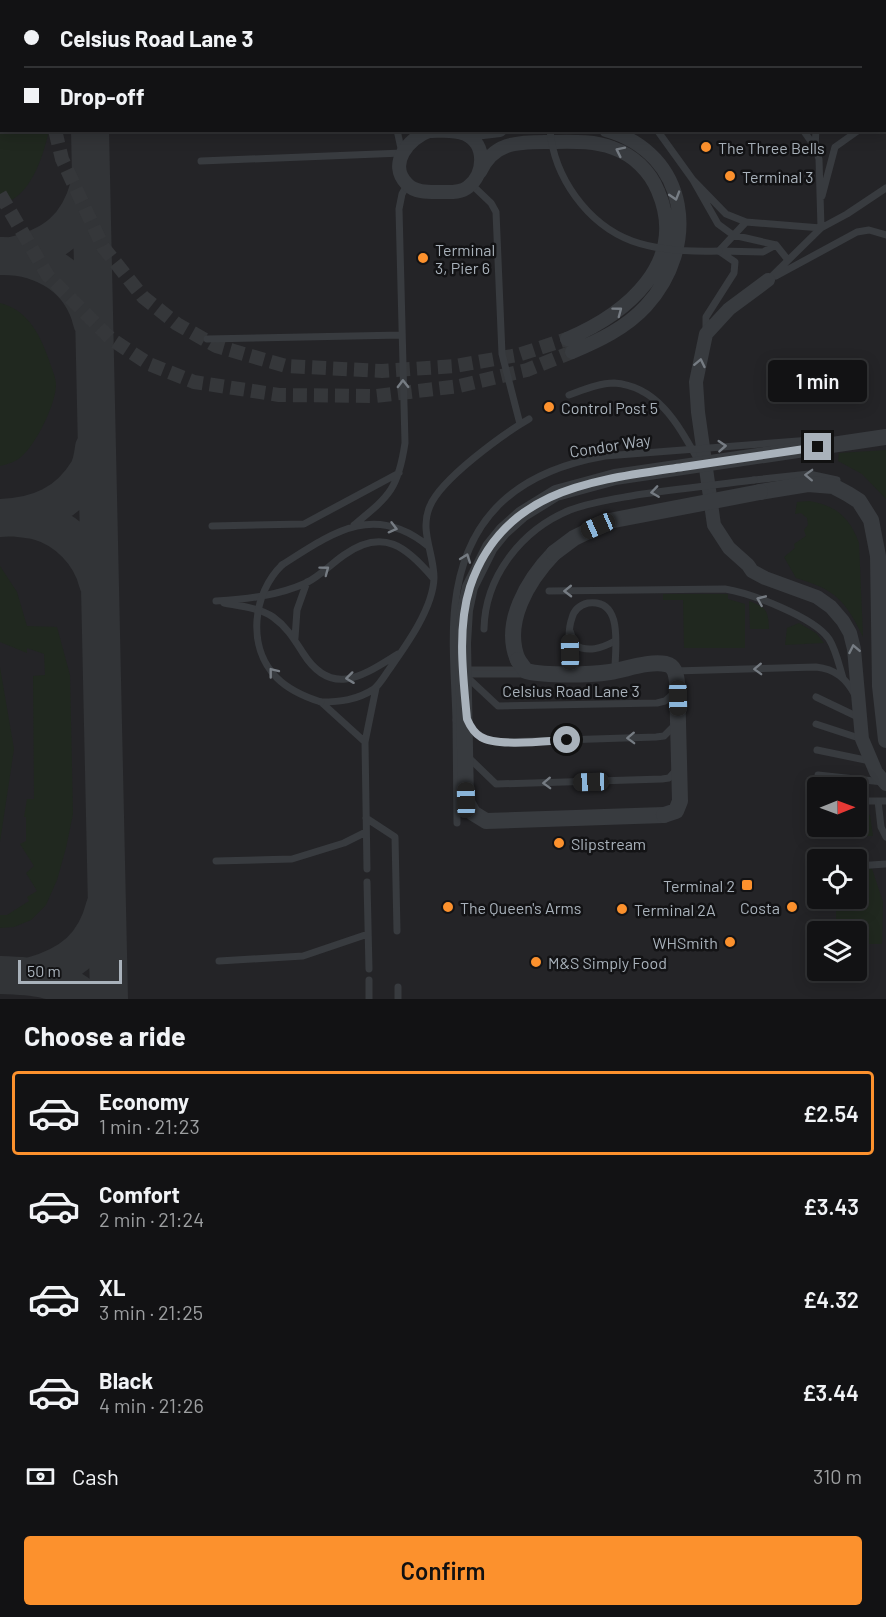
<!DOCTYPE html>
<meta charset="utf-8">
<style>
:root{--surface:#121214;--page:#1f2022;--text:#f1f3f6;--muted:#9c9ea0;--line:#313234;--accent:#fc912d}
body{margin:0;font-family:Barlow,sans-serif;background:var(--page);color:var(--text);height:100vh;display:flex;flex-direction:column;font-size:22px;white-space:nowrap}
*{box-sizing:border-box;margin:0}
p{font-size:20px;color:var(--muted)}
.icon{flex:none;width:33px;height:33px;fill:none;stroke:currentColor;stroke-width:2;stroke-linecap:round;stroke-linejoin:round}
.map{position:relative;height:999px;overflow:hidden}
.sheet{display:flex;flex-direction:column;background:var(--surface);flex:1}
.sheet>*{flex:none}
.banner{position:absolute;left:0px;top:0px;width:886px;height:132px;box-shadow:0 3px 15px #0003,0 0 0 2px var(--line);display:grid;align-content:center;height:132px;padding:0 24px;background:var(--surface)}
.needle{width:39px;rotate:89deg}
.fabs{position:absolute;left:807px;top:777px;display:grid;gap:12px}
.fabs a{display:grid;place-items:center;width:60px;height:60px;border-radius:6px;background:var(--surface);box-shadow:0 3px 15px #0003,0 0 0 2px var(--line);font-size:30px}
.scale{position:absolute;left:18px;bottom:15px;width:104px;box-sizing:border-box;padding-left:6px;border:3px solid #a9b2bb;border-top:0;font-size:16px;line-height:21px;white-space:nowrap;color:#a9b2bb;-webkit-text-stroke:4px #131315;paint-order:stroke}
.end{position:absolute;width:27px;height:27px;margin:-14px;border:8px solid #a9b2bb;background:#111;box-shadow:0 0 0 3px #111}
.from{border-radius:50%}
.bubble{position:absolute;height:42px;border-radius:6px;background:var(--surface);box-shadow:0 3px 15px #0003,0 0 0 2px var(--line);font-size:20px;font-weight:600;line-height:42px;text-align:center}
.car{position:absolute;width:18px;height:36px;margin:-18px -9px;border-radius:8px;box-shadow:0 0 4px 2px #0007;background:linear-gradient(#222 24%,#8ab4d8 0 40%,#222 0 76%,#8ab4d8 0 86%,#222 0)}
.banner b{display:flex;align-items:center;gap:21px;height:57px;font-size:22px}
.banner b+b{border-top:2px solid var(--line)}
.banner i{width:15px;height:15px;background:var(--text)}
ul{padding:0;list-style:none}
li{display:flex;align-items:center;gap:18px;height:84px;margin:0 12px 9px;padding:0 12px;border:3px solid transparent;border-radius:6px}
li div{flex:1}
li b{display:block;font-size:22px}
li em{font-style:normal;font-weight:600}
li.selected{border-color:var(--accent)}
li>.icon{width:54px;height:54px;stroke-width:1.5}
h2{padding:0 24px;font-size:27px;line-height:72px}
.pay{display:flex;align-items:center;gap:15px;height:66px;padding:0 24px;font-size:22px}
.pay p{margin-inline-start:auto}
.primary-button{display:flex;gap:12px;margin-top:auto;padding:12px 24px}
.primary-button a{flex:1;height:69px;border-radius:6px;background:var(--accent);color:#111;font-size:24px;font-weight:600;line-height:69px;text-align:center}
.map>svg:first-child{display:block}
</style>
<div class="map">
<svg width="886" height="999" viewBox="0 0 886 999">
<rect width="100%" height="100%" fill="#18181a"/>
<path fill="#242427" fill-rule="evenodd" d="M 0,0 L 886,0 L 886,999 L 0,999 ZM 2,2 L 885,2 L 885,130 L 2,130 ZM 818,788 L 856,788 L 856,826 L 818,826 ZM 818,860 L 856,860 L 856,898 L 818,898 ZM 818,932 L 856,932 L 856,970 L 818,970 Z"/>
<path fill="#20281f" d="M 0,15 L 2,130 L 49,131 C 42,159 31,197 0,205 Z
M 0,303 C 28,310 40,335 49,360 C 51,367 55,375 56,383 C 57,402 36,445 21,457 C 15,462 8,464 0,466 Z
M 886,450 L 886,499 L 862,474 L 838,461 L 839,453 Z
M 809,501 C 836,505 850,518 859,543 L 863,637 C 845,600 836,590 796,578 L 784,557 L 795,548 L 794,544 L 806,536 L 804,530 L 808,525 L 807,518 L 801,513 L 795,514 L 797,502 Z
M 0,566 L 17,592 L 27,626 L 57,627 L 70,675 L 73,814 L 66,848 L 57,880 L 46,905 L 31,920 L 14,927 L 0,928 L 0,915 L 7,915 L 29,901 L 27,897 L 37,891 L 26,873 L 34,866 L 20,844 L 26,841 L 26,817 L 24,817 L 27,799 L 34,799 L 33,676 L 45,675 L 44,654 L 27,648 L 27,653 L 0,642 Z
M 663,594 L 728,594 L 728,599 L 745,604 L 745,648 L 684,648 L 683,600 L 663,600 Z
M 749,601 C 767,608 768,610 769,629 L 750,629 Z
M 799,623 L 816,633 L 824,643 L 785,645 L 787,628 Z
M 0,667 L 14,749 L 0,842 Z
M 857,814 L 870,815 L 873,836 L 848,836 L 849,827 L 856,826 Z
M 872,869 L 883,902 L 882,944 L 857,944 L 856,932 L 836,931 L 836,899 L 856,898 L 857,871 Z"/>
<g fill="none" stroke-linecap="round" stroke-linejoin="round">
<path stroke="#323437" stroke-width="38" d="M 71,0 L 73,2
M 90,130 L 109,999
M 0,256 C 44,255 82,279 92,322
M 12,256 C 53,247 78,228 89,187
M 14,517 C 22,519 30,519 38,521 C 67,529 91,554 98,583
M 0,518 C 38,517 68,504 88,471 C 92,464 93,455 94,448
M 0,975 C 32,976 60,977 84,999
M 32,976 C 71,965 95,946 105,906"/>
<path stroke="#35373a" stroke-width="14" stroke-dasharray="14 7" stroke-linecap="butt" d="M 27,0 L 27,2
M 55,130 L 62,159 L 103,247 L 143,297 L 177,324 L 216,346 L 286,366 L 382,371 L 455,366 L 518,355 L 567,339
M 0,194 L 48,276 L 111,339 L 149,364 L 194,382 L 279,395 L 376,396 L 459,386 L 527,370 L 572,352"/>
<path stroke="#383b3f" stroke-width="7" d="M 393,0 L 393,2
M 877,2 L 879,0
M 885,32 L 886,31
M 885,65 L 886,65
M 885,112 L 886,111
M 657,130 L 693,180 L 718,224 L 733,235 L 776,245 L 788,260
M 815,147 L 816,130
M 201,161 L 402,153 L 397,130
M 693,180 L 726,214 L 746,222 L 821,228 L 847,214 L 886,188
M 471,184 L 491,203 L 496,212 L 502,354 L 520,424
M 822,196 L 835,147 L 859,130
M 719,251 L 746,222
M 720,251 L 763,252 L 776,245
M 776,276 L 857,232 L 869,230 L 886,235
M 768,280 L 821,228 L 819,159 L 815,147 L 803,130
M 706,331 L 706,317 L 734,273 L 735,262 L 719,251
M 207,339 L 402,335
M 569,395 C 583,390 599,383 614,383 C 660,386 681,430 701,465
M 754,480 L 809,474 L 837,480
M 354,525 C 389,496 398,490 405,443 L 399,209 L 402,194 L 407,185
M 212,526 L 304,524 L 399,473
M 282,565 C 332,533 374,502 428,546
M 549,591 L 725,589 C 750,593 814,617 829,639 C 836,650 839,665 843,678
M 216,601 C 247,599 277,596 306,583 C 320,576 331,564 344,555 C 383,527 407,547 433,578
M 224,603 C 240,606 260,608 273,617 C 287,627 294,639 303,653 C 332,699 364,675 398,654
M 570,631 L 575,645 C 588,653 602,648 615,641
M 295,638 L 297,610 L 307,582
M 464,670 L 522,670
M 674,671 L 816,667 C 835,669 846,678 855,695
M 467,677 L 498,706 L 657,703 L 665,701 L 674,693
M 816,697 L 860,718
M 321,702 C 340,702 357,700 374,689 C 379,685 384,677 388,671 C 405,647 433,609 434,578 C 434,553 419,530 430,506 C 441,479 503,434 529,419
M 321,702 L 365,742 L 376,688
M 456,720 L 457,823
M 816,724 L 862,739
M 365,742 L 367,869
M 817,750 L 870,761
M 818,775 L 883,782
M 856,801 L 886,801
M 878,801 L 881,827 L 886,837
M 366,818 L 395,837 L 397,931
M 216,861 L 292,859 L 344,843 L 366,832
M 856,866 L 886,864
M 367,882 L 369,969
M 219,961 L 303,956 L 368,934
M 369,980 L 369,999
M 398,987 L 398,999"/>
<path stroke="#383b3f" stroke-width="14" d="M 429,131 C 441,131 454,129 465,134 C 487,144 485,174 468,187 C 461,193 450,192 441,192 C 430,192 415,193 407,184 C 387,164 409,138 429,131 Z
M 466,134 L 500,130
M 480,172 C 493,143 516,142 545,142 C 568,142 592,140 613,148 C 633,155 650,171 658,191 C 689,263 626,314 567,339
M 768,280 L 729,309 L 706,334 L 696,382 L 698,412 L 714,525 L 729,548 L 748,565 L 752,571 L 765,578 L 817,597 L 831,607 L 843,621 L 850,633 L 854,649 L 862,739 L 876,772 L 886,784
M 572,352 C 598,341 626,328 646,306 C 700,247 690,154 606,130"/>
<path stroke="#383b3f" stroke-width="16" d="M 760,492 L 808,484 L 833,486 L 848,494 L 859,501 L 871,520 L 878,556 L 880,686 L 886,740
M 518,660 C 502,623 528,580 554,553
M 466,800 L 473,813 L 486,821 L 664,815"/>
<path stroke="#383b3f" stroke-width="7" d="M 550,130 C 554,177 587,224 632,241 C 660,251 690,252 719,251
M 282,565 C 253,593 246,647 277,678 C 289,690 305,697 321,702
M 484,629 C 485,577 521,530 570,510 C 591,502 614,499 636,495 C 676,489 715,485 754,480
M 571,673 C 571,656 566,634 572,618 C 574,610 580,605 588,603 C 624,598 615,648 615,669
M 464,674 L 525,674
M 456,720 C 455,682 451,642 455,605 C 465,514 520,471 605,456 L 811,440
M 469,724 C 475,737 486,741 499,742 L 656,737 L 664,736 L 674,726
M 467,756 L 496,784 L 662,779 L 669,778 L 677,769"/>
<path stroke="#383b3f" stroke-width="16" d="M 554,553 L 574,538 L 609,521 L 760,492
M 518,660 L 526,671 C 546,676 590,675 610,672 C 628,669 648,661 666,664 C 675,666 676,674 677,682 L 680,801 L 676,811 L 664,815
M 466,800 L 463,643 L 465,610 L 470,587 L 490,547 L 503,531 L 522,514 L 556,493 L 615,477 L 886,437"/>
</g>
<defs><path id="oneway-chevron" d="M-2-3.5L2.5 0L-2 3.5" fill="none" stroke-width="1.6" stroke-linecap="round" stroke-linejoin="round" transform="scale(1.5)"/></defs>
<g stroke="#767c83">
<use href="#oneway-chevron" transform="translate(620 151) rotate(-154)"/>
<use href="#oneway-chevron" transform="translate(675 196) rotate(73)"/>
<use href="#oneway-chevron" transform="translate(618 311) rotate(-37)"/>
<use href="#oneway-chevron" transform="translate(700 363) rotate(-78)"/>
<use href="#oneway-chevron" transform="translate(403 384) rotate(-91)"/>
<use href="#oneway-chevron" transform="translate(722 446) rotate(-4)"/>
<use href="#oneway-chevron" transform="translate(809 475) rotate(-178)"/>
<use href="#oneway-chevron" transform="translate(655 492) rotate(172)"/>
<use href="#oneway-chevron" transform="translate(393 528) rotate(15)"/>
<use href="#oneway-chevron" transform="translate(466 558) rotate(-70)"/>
<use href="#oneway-chevron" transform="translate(325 570) rotate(-37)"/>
<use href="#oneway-chevron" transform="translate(568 591) rotate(179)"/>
<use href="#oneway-chevron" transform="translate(761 600) rotate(-157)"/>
<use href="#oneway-chevron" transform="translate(854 649) rotate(-101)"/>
<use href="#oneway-chevron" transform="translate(758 669) rotate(178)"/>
<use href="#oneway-chevron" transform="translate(273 672) rotate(-128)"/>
<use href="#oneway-chevron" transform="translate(350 678) rotate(173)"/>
<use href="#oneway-chevron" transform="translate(631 738) rotate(178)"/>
<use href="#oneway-chevron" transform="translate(547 783) rotate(178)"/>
</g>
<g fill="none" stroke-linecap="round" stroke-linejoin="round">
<path stroke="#a9b2bb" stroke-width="8" d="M 567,740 C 547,741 497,747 481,737 C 474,733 470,726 467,719 C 463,676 457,628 470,587 C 503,488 595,480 683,467 C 728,460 773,454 818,447"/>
</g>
<g fill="#fc912d" stroke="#131315" stroke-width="2">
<circle cx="706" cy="147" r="6"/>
<circle cx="730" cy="176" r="6"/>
<circle cx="423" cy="258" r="6"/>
<circle cx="549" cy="407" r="6"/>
<circle cx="559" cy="843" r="6"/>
<rect x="741" y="879" width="12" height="12" rx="3"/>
<circle cx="448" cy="907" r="6"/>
<circle cx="792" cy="907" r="6"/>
<circle cx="622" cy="909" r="6"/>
<circle cx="730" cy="942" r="6"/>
<circle cx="536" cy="962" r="6"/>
</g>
<g text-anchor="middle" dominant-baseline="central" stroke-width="5" stroke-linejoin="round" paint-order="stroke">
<g font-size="16" fill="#a9b2bb" stroke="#131315" text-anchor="start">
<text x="718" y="147">The Three Bells</text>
<text x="742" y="176">Terminal 3</text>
<text x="435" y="249">Terminal<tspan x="435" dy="18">3, Pier 6</tspan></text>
<text x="561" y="407">Control Post 5</text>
<text x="571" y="843">Slipstream</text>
<text x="735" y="885" text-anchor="end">Terminal 2</text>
<text x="460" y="907">The Queen's Arms</text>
<text x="780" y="907" text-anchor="end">Costa</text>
<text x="634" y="909">Terminal 2A</text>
<text x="718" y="942" text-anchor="end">WHSmith</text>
<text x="548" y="962">M&amp;S Simply Food</text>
</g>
<g font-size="16" fill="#a9b2bb" stroke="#131315">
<text transform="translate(610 445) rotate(-9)">Condor Way</text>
<text x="571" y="690">Celsius Road Lane 3</text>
</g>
</g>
</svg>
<div class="fabs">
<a><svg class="needle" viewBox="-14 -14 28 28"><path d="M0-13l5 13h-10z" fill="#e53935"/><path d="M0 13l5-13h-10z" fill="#9c9ea0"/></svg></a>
<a><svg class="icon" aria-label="locate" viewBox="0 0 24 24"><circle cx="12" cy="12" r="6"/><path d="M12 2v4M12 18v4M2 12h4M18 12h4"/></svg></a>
<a><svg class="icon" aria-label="layers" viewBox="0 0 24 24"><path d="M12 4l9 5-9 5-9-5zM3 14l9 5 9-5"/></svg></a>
</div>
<div class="scale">50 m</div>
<i class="end from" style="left:567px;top:740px"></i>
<i class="end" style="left:818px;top:447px"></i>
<div class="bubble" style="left:768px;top:360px;width:99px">1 min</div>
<i class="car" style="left:598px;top:526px;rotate:246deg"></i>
<i class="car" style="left:570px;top:652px;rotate:359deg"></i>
<i class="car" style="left:678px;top:698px;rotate:179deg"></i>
<i class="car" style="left:591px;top:782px;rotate:268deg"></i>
<i class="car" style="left:466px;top:800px;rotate:359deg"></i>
<div class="banner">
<b><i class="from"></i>Celsius Road Lane 3</b>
<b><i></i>Drop-off</b>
</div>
</div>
<section class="sheet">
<h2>Choose a ride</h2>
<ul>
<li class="selected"><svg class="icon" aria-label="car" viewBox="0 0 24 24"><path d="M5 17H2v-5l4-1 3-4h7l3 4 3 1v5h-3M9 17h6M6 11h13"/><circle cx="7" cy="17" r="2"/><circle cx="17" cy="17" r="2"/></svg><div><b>Economy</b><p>1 min · 21:23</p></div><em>£2.54</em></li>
<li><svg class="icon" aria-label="car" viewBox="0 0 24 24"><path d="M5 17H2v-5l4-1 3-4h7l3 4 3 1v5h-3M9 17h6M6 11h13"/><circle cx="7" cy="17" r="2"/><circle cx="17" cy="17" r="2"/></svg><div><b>Comfort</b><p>2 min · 21:24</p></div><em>£3.43</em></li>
<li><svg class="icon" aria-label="car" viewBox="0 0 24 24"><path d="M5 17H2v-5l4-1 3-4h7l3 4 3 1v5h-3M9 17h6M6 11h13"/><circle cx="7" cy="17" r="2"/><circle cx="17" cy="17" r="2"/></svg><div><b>XL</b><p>3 min · 21:25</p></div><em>£4.32</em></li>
<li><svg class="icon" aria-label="car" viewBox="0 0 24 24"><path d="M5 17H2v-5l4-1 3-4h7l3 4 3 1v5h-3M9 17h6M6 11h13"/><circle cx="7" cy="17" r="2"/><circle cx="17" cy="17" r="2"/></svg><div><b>Black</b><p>4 min · 21:26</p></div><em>£3.44</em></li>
</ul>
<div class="pay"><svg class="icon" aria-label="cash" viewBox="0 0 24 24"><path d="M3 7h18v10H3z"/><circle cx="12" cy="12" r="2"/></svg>Cash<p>310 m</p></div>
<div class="primary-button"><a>Confirm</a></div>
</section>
